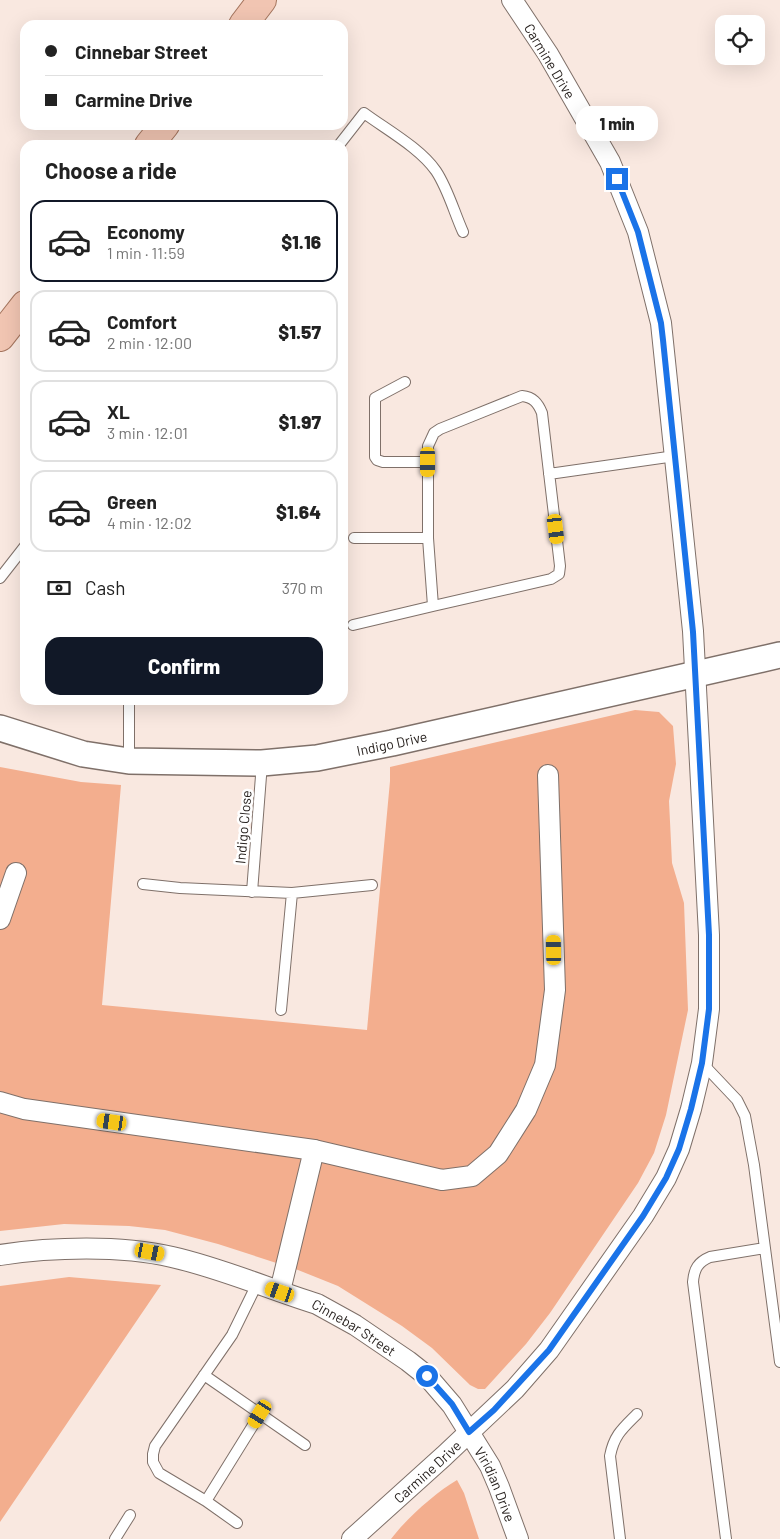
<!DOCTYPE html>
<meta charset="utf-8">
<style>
:root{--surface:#fff;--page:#f6f6f6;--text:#222;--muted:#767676;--line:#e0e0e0;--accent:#111827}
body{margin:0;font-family:Barlow,sans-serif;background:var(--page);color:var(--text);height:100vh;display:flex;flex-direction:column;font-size:19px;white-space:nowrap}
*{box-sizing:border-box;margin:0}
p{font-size:16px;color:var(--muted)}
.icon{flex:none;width:28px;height:28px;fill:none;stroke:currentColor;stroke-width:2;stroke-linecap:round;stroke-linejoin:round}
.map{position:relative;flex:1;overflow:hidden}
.drawer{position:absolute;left:20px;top:140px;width:328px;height:565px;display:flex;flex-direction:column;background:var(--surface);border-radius:15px;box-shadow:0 5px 20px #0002}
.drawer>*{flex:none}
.guide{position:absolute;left:20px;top:20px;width:328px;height:110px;border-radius:15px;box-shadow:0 5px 20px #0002;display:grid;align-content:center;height:110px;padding:0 25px;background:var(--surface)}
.buttons{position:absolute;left:715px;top:15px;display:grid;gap:10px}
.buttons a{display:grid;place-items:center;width:50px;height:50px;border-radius:10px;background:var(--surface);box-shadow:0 5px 20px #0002;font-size:25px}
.end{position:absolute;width:22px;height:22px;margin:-11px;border:6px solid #1a73e8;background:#fff;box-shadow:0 0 0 2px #fff}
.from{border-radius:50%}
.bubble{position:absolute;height:35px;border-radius:15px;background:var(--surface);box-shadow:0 5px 20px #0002;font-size:16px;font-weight:800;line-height:35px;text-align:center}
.car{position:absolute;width:15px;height:30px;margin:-15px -8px;border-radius:6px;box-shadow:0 0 4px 1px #0007;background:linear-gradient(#f5c518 24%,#345 0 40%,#f5c518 0 76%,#345 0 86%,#f5c518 0)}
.guide b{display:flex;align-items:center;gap:18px;height:48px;font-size:19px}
.guide b+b{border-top:1px solid var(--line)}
.guide i{width:12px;height:12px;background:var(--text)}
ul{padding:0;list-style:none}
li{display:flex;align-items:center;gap:15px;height:82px;margin:0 10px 8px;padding:0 15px;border:2px solid var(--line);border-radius:15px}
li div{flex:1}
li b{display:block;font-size:19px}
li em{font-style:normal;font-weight:800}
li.active{border-color:var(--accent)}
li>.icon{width:45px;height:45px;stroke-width:1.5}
h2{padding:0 25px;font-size:22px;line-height:60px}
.pay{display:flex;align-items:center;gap:12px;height:55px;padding:0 25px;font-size:19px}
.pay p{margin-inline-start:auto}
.action{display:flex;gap:10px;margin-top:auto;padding:10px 25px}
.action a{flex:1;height:58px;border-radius:15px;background:var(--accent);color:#fff;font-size:20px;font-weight:800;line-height:58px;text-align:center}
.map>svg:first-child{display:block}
</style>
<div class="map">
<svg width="780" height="1539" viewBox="0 0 780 1539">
<rect width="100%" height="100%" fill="#f9e8e0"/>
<path fill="#f3ae8e" d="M 635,710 L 659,712 L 673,726 L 676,764 L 669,801 L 672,863 L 684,903 L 688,1010 L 666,1115 L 654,1153 L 638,1183 L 550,1313 L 526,1344 L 485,1389 L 478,1389 L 470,1385 L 432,1348 L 402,1326 L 338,1286 L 298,1270 L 218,1244 L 165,1230 L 129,1226 L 64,1224 L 0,1231 L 0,767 L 81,782 L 121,785 L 102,1005 L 367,1030 L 390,781 L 390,767 Z
M 69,1277 L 161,1285 L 0,1522 L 0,1286 Z
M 457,1480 L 464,1493 L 479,1539 L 391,1539 C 406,1519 435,1493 457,1480 Z"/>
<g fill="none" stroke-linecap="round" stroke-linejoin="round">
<defs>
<path id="service" d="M 339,145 L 364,113 C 387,130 420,148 436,171 C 448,189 454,212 463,232
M 405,382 L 375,398 L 375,457 L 377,460 L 383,462 L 428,462
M 522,396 C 533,397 538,403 542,413 L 560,566 L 559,574 L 551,579 L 433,606 L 428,538 L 428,446 L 434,433 L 440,429 Z
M 549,474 L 675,456
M 354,538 L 428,538
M 0,578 L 25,546
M 353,625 L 433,606
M 129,760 L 129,700
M 143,884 L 180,888 L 292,893 L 372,885
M 252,892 L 262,763
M 281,1010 L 292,893
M 702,1063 L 737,1100 L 745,1116 L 754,1165 L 780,1362
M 204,1375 L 305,1445
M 206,1501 L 260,1414
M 237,1523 L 206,1501 L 159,1473 L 153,1462 L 153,1454 L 155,1446 L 232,1335 L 257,1284
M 115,1539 L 130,1515
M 620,1539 L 610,1456 C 614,1435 623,1428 637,1414
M 726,1539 L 693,1282 C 694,1269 698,1262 710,1257 L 765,1248"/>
<g id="minor">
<path d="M 0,919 L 16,873"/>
<path d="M 0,1102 L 24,1109 L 314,1150 L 280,1291"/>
<path d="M 314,1150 L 442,1180 L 472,1176 L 498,1154 L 526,1110 L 545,1065 L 555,990 L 548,775"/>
<path id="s1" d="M 0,1255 C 52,1247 121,1245 172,1257 C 221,1268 269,1289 317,1304 L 355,1325 L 408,1361 L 427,1376 L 452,1405 L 490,1466 L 499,1487 L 518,1539"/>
<path id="s2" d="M 352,1539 L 444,1456 L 515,1389 L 549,1350 L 643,1216 L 666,1178 L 679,1149 L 691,1109 L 702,1063 L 709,1009 L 709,935 L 693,631 L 661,323 L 638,232 L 610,162 L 548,54 L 512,0"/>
</g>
<g id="tertiary">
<path id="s3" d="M 0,728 L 83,754 L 129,761 L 262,763 L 317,758 L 392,743 L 780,655"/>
</g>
<path id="primary" d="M 243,25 L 262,0
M 149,145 L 165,125
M 0,337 L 25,305"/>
</defs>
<use href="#service" stroke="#7f7069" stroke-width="12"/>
<use href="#minor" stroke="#7f7069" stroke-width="22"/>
<use href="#tertiary" stroke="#7f7069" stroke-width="28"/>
<use href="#primary" stroke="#a4745d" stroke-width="30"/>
<use href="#service" stroke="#fff" stroke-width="10"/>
<use href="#minor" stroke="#fff" stroke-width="20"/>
<use href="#tertiary" stroke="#fff" stroke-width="25"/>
<use href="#primary" stroke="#f1c5b2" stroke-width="28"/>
</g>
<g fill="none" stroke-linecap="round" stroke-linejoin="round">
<path stroke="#1a73e8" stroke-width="6" d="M 427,1376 L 452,1404 L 469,1432 L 494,1410 L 549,1350 L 643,1216 L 666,1178 L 679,1149 L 691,1109 L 702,1063 L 709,1009 L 709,935 L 693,632 L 663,340 L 661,323 L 638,232 L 617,179"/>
</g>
<g text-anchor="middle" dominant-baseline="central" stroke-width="5" stroke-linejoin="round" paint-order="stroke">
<g font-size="14" fill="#292320" stroke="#fff">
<text transform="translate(550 61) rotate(59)">Carmine Drive</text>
<text stroke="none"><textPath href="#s3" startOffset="398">Indigo Drive</textPath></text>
<text transform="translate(243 827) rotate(-85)">Indigo Close</text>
<text stroke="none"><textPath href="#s1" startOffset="369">Cinnebar Street</textPath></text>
<text stroke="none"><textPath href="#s2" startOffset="101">Carmine Drive</textPath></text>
<text stroke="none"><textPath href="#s1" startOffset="586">Viridian Drive</textPath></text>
</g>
</g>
</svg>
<div class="buttons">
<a><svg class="icon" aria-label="locate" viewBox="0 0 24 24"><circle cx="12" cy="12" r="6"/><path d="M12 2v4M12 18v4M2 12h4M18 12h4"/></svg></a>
</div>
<i class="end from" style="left:427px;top:1376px"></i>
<i class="end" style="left:617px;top:179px"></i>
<div class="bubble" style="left:576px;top:106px;width:82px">1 min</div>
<i class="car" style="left:428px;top:462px;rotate:180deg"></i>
<i class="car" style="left:556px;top:529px;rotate:173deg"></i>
<i class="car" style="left:554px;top:950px;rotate:359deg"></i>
<i class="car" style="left:112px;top:1122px;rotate:278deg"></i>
<i class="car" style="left:150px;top:1252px;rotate:101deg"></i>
<i class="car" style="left:280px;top:1292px;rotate:289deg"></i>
<i class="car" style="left:260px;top:1414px;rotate:212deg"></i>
<div class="guide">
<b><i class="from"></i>Cinnebar Street</b>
<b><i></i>Carmine Drive</b>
</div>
<section class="drawer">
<h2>Choose a ride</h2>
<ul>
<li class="active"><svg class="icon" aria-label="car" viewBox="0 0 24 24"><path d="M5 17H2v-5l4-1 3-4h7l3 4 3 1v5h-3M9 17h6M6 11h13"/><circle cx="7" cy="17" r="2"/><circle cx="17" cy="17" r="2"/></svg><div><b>Economy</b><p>1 min · 11:59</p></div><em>$1.16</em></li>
<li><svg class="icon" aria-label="car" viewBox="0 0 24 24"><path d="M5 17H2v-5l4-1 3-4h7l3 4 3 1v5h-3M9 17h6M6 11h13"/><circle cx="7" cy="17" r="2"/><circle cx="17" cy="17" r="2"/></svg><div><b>Comfort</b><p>2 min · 12:00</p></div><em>$1.57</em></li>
<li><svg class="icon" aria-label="car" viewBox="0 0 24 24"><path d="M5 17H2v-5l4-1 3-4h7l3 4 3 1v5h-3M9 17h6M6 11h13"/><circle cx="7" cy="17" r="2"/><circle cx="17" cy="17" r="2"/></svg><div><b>XL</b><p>3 min · 12:01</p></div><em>$1.97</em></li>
<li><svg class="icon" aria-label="car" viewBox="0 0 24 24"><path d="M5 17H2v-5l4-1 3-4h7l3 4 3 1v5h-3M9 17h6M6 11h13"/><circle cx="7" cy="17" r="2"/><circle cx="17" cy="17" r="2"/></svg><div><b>Green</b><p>4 min · 12:02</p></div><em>$1.64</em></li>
</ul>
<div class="pay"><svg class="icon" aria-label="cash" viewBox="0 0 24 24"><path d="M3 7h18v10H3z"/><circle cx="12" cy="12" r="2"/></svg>Cash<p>370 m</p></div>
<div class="action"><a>Confirm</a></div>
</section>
</div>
